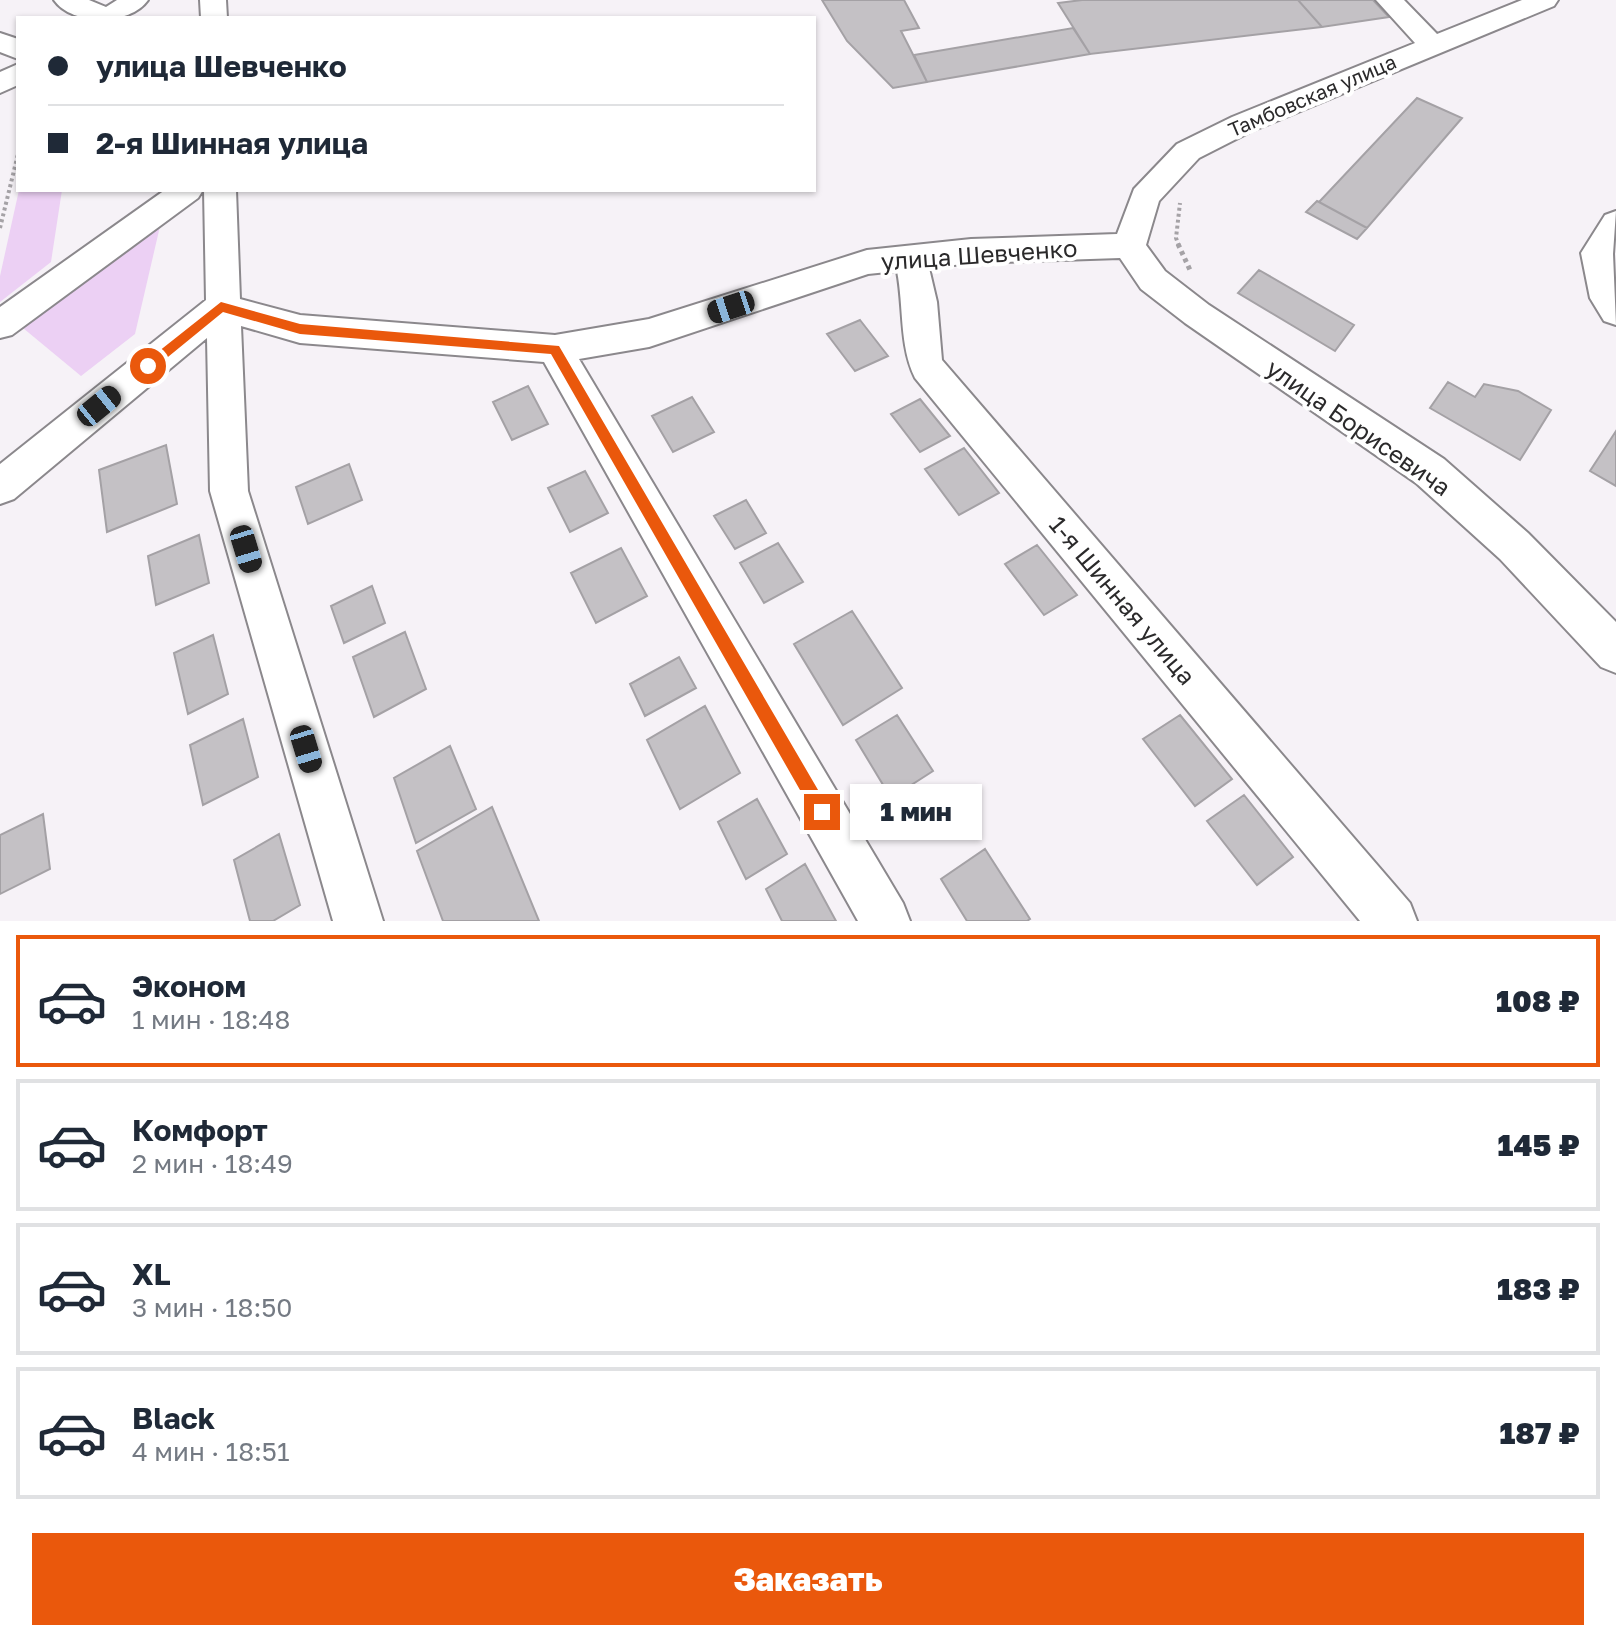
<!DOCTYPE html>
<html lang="ru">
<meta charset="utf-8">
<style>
:root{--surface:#fff;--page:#f2f2f3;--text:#1f2937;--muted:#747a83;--line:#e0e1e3;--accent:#ea580c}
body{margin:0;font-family:"Golos Text",sans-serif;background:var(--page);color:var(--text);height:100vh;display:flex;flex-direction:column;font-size:30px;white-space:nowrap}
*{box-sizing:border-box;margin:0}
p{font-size:26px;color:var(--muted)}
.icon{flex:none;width:44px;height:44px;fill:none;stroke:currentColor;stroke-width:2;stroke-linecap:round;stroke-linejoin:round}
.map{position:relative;height:921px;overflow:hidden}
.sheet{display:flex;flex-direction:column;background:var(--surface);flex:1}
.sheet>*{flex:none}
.guide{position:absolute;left:16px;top:16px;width:800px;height:176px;border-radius:0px;box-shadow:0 2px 6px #0004;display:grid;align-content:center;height:176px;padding:0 32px;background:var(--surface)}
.end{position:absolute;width:36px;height:36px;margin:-18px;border:10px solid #ea580c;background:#fff;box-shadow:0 0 0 4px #fff}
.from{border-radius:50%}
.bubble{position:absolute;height:56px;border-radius:0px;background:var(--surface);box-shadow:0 2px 6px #0004;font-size:26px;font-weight:800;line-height:56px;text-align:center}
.car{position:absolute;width:24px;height:48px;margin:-24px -12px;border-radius:10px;box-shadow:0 0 6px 2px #0007;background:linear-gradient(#222 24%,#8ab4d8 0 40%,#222 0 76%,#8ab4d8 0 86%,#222 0)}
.guide b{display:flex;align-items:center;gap:28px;height:76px;font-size:30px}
.guide b+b{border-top:2px solid var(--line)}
.guide i{width:20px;height:20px;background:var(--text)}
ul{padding:14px 0 0;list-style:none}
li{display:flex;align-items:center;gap:24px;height:132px;margin:0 16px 12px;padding:0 16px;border:4px solid var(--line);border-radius:0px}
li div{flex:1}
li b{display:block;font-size:30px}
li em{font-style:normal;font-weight:800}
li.on{border-color:var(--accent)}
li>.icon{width:72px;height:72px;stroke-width:1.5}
.action{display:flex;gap:16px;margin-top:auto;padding:16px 32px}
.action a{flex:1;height:92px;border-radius:0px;background:var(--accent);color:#fff;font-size:32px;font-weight:800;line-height:92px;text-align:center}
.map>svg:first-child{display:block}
</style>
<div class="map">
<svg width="1616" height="921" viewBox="0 0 1616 921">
<rect width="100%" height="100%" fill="#f6f2f7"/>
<path fill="#ecd0f4" d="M 19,190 L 62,190 L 51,262 L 0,302 L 0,276 Z
M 161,222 L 135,334 L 81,376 L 23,328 Z"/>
<path fill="#c4c1c5" stroke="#a4a1a5" stroke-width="2" d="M 822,0 L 904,0 L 919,28 L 901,31 L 927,82 L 893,88 L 847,41 Z
M 1082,0 L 1298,0 L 1322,27 L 1090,54 L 1058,3 Z
M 1298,0 L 1373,0 L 1389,17 L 1322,27 Z
M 1073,28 L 1090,54 L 927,82 L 914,55 Z
M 1417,98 L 1462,118 L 1367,228 L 1319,202 Z
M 1317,201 L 1319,202 L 1367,228 L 1357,239 L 1306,212 Z
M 1259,270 L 1354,325 L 1335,351 L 1238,293 Z
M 860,320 L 888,356 L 855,371 L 827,334 Z
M 1448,382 L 1475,397 L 1484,384 L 1518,391 L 1551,410 L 1520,460 L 1430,408 Z
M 528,386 L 548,424 L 512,440 L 493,402 Z
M 692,397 L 714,432 L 673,452 L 652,416 Z
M 920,399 L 950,436 L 920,452 L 891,414 Z
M 1616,431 L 1616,486 L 1590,471 Z
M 166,445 L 177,504 L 107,532 L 99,470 Z
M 964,448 L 999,493 L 959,515 L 925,469 Z
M 349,464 L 362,500 L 308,524 L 296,487 Z
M 585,471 L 608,513 L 570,532 L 548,488 Z
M 746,500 L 766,533 L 735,549 L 714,516 Z
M 199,535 L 209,583 L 156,605 L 148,556 Z
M 778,543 L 803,582 L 764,603 L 740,563 Z
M 1037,545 L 1077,595 L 1044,615 L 1005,564 Z
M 621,548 L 647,596 L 596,623 L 571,573 Z
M 372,586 L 385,623 L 344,643 L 331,606 Z
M 852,611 L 902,688 L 843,725 L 794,644 Z
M 405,632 L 426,689 L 374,717 L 353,657 Z
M 213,635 L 228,694 L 188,714 L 174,653 Z
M 679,657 L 696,688 L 645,716 L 630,684 Z
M 705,706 L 740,773 L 680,809 L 647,740 Z
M 897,715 L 933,771 L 891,798 L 856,740 Z
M 1180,715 L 1232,779 L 1195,806 L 1143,739 Z
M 243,719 L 258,777 L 203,805 L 190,745 Z
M 450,746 L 476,809 L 416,843 L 394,778 Z
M 1244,795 L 1293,857 L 1257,885 L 1207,821 Z
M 757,799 L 787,854 L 746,879 L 718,822 Z
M 492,807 L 539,921 L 443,921 L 417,851 Z
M 43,814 L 50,869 L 0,894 L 0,835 Z
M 279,834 L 300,905 L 273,921 L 250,921 L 234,860 Z
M 985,849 L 1030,919 L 1027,921 L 967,921 L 941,879 Z
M 805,864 L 836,921 L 782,921 L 766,889 Z"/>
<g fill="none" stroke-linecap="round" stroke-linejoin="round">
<defs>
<path id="minor" d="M 54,0 L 89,0 L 106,7 L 117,0 L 148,0 C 130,26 72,26 54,0 Z
M 200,0 L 226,0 L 227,18 L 201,18 Z
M 1376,0 L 1404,0 L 1437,34 L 1522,0 L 1558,0 L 1554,6 L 1252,131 L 1199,158 L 1159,201 L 1146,245 L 1165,271 L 1209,305 L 1444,459 L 1528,533 L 1616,622 L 1616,673 L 1601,667 L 1500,559 L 1416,483 L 1185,323 L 1141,289 L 1120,258 L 971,263 L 929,268 L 937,302 L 942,360 L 1410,903 L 1417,921 L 1360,921 L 915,378 C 899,345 904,307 897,271 L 868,274 L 649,347 L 579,359 L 903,903 L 910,921 L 858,921 L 544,362 L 300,343 L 241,326 L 248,491 L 383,921 L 333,921 L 210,491 L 207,338 L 14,499 L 0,504 L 0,464 L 206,300 L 204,190 L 236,190 L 240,299 L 300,315 L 555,335 L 649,319 L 867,250 L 971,239 L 1117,234 L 1134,189 L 1177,144 L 1232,117 L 1415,43 Z
M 0,33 L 18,39 L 18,59 L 0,52 Z
M 18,64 L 18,85 L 0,93 L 0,72 Z
M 165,190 L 203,190 L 198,198 L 12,335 L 0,338 L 0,307 Z
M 1616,211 L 1613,254 L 1616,325 L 1604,321 L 1590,298 L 1581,253 L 1605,215 Z"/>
</defs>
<use href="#minor" stroke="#8b888c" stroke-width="4"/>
<path stroke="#a5a2a6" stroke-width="4" stroke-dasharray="3 3" stroke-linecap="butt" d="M 0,228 L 18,154
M 1179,246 L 1176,238 L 1180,203"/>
<path stroke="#a5a2a6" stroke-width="5" stroke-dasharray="4 4" stroke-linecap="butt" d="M 1178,244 L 1190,270"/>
<use href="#minor" fill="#fff" fill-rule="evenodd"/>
</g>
<path fill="#ea580c" d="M 221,302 L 300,324 L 559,346 L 828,807 L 828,818 L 816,818 L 551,354 L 300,334 L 223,312 L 152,370 L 144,370 L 144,363 Z"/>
<g text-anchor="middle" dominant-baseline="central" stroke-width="8" stroke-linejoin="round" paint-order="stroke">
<g font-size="20" fill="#2b2a2b" stroke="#fff">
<text transform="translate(1312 95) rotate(-23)">Тамбовская улица</text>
</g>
<g font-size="24" fill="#2b2a2b" stroke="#fff">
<text transform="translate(979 254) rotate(-4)">улица Шевченко</text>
<text transform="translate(1359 427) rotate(35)">улица Борисевича</text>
<text transform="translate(1123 600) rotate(50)">1-я Шинная улица</text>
</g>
</g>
</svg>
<i class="end from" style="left:148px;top:366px"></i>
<i class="end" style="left:822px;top:812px"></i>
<div class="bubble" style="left:850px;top:784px;width:132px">1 мин</div>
<i class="car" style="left:731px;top:307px;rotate:252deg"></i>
<i class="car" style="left:99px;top:406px;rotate:51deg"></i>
<i class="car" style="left:246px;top:549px;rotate:163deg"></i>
<i class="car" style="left:306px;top:749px;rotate:163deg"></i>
<div class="guide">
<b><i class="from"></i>улица Шевченко</b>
<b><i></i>2-я Шинная улица</b>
</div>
</div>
<section class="sheet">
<ul>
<li class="on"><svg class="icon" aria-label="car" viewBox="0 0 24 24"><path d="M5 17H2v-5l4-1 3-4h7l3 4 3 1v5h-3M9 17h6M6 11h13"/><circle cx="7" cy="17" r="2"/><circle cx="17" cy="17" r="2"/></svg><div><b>Эконом</b><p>1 мин · 18:48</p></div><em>108 ₽</em></li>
<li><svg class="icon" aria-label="car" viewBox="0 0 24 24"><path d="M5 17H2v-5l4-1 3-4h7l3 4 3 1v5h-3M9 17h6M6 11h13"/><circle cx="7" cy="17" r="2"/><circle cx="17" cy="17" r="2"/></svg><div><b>Комфорт</b><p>2 мин · 18:49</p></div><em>145 ₽</em></li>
<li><svg class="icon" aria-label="car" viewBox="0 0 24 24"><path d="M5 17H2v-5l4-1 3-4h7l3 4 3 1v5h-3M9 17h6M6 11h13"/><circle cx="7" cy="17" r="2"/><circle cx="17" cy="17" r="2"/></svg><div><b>XL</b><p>3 мин · 18:50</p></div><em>183 ₽</em></li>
<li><svg class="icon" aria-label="car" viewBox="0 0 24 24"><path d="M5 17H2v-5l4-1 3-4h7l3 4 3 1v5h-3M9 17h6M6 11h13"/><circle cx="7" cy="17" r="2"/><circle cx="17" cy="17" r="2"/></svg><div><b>Black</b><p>4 мин · 18:51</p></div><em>187 ₽</em></li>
</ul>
<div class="action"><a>Заказать</a></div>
</section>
